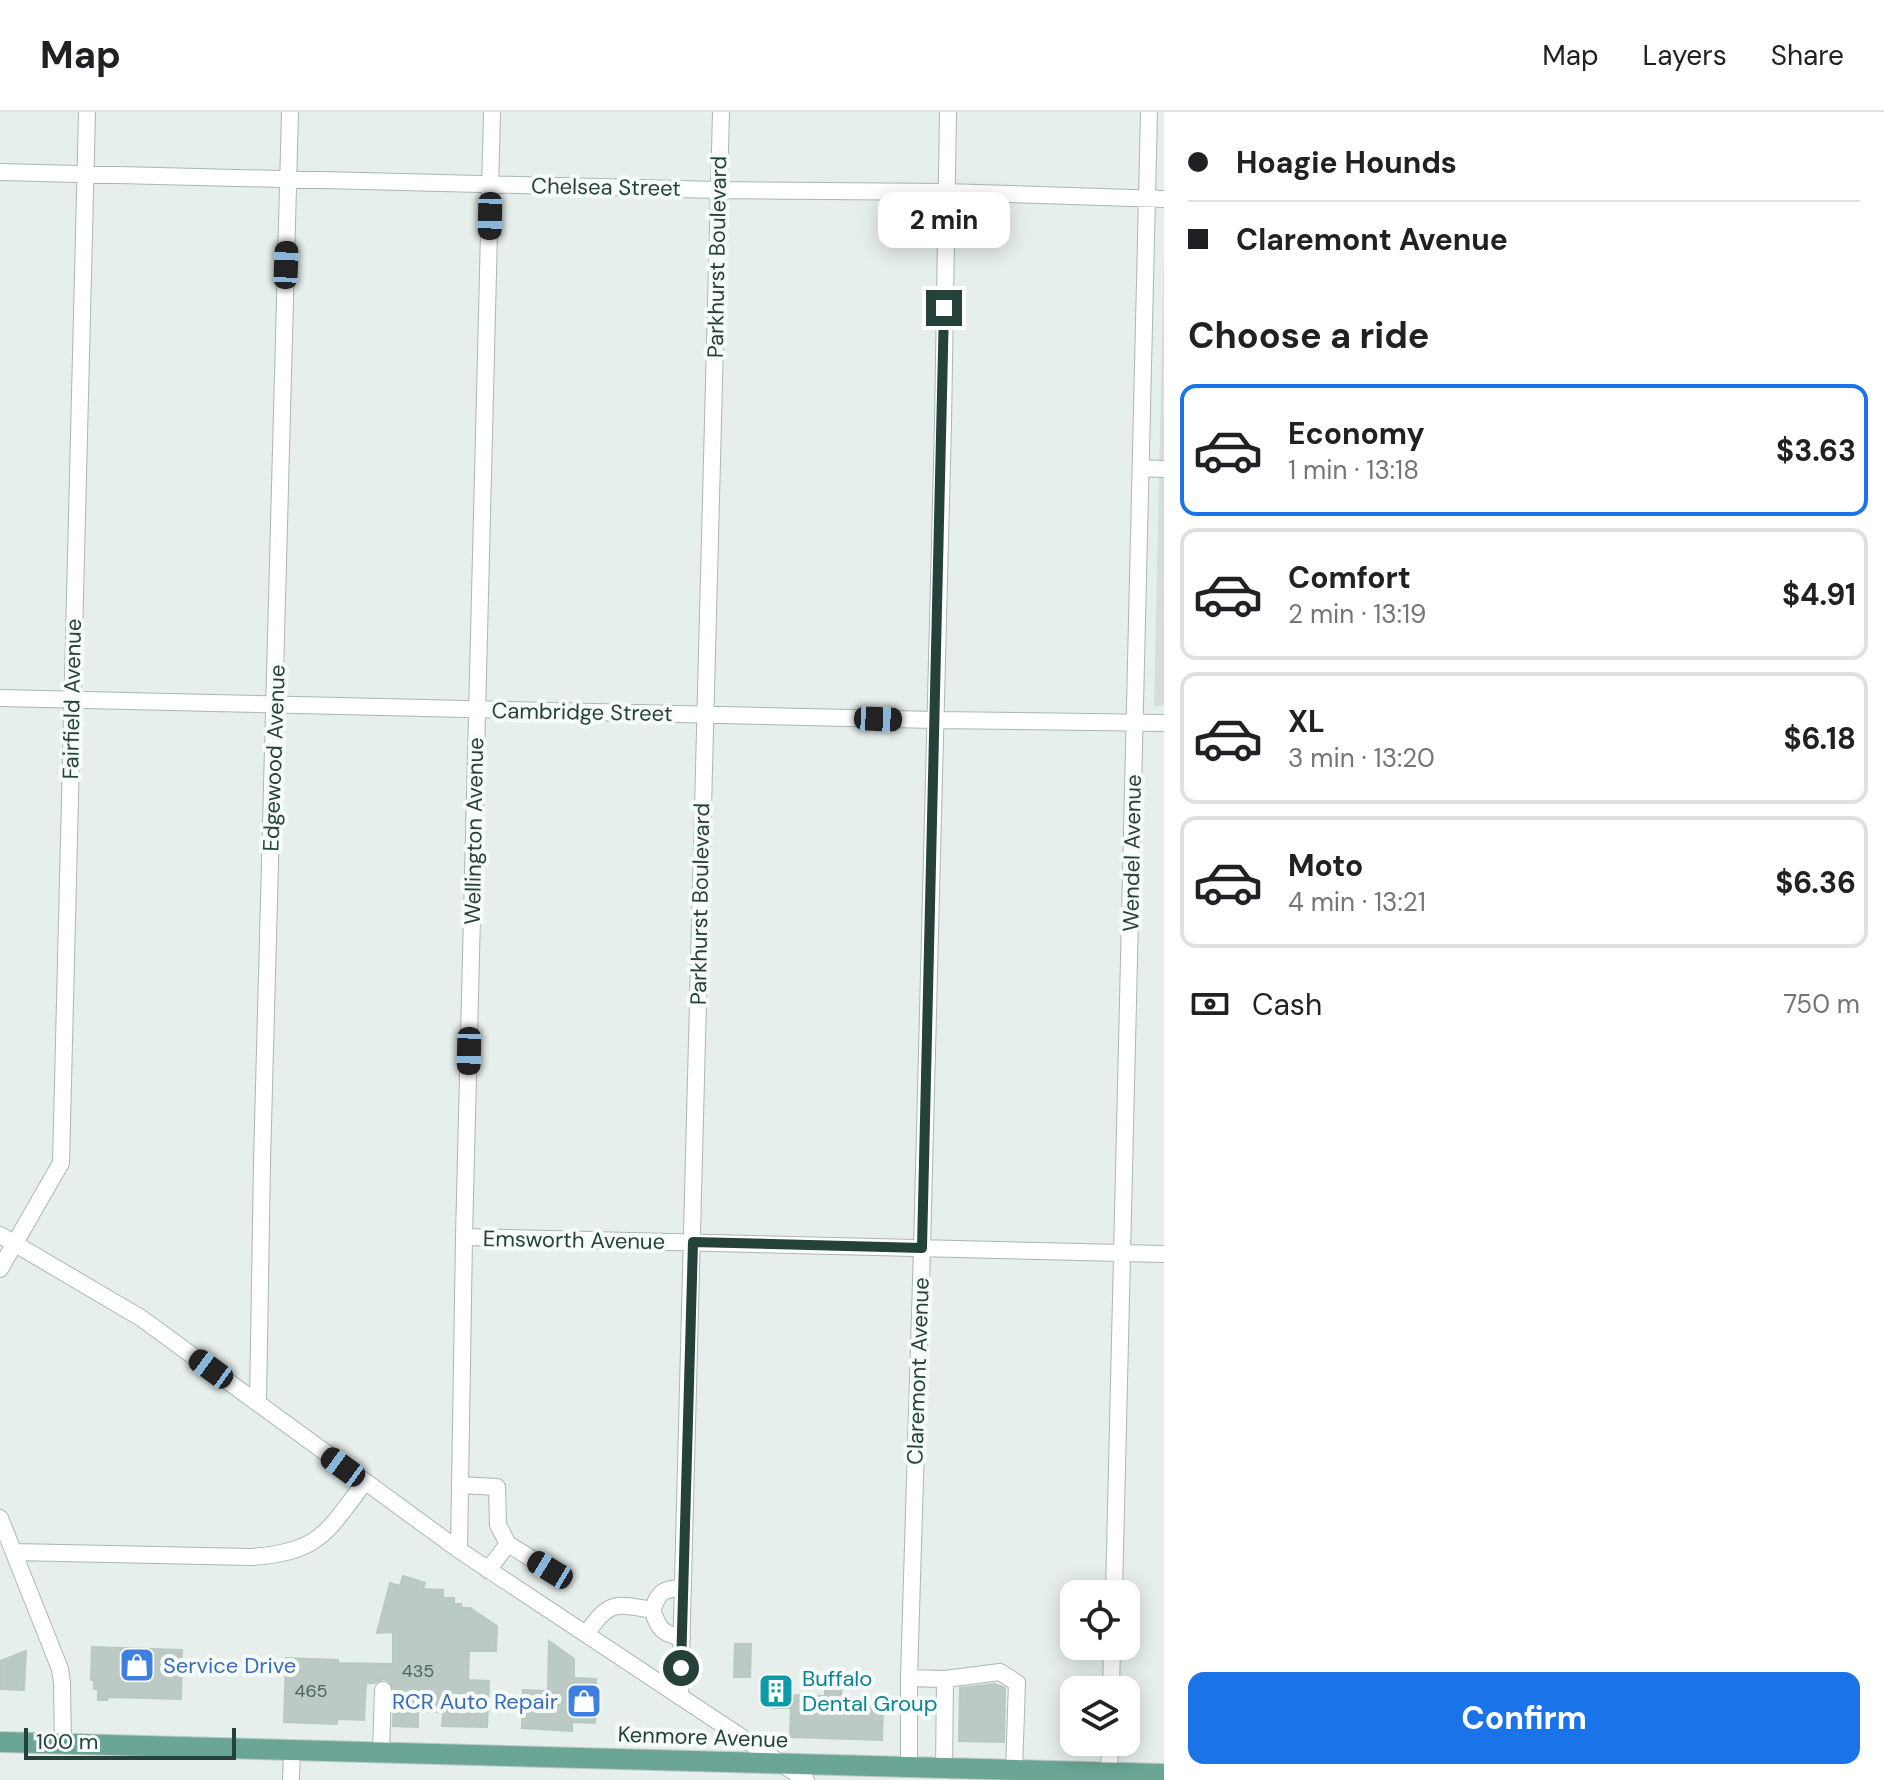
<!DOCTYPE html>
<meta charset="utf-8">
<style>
:root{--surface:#fff;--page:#f2f2f2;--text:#202124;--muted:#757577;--line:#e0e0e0;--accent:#1a73e8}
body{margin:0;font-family:"DM Sans",sans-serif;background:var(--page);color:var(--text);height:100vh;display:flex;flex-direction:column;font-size:30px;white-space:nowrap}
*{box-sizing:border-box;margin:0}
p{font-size:26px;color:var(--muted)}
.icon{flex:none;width:44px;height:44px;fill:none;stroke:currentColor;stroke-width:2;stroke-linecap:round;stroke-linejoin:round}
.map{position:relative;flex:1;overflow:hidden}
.panel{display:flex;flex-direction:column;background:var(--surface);width:720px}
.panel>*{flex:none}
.top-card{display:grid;align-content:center;height:176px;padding:0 24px;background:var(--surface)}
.tools{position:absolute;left:1060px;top:1468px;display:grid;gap:16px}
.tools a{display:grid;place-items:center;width:80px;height:80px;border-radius:16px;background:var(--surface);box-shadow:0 4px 20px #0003;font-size:40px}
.scale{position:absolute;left:24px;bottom:20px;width:212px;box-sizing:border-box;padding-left:8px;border:4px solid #24423a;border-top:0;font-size:22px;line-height:28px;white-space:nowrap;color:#24423a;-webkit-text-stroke:6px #f7fbf9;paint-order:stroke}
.end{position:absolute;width:36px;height:36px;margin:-18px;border:10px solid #24423a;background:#fff;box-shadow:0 0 0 4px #fff}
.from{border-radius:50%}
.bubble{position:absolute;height:56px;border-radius:16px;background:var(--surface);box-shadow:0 4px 20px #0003;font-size:26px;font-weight:700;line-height:56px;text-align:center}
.car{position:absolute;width:24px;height:48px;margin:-24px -12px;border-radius:10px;box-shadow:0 0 6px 2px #0007;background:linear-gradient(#222 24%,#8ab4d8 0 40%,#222 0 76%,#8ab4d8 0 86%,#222 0)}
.top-card b{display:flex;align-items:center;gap:28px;height:76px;font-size:30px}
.top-card b+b{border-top:2px solid var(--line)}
.top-card i{width:20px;height:20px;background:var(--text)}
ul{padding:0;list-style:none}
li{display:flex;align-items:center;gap:24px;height:132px;margin:0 16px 12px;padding:0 8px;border:4px solid var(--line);border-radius:16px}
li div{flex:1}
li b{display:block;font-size:30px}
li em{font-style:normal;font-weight:700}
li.on{border-color:var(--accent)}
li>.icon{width:72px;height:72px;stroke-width:1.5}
h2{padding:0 24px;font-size:36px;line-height:96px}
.pay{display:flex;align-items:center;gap:20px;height:88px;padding:0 24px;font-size:30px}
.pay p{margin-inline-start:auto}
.cta{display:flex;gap:16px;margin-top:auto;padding:16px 24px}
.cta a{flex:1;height:92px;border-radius:16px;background:var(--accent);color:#fff;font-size:32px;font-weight:700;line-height:92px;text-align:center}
header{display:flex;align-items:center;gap:48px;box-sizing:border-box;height:112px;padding:0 40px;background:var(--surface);border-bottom:2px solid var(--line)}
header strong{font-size:38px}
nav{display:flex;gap:44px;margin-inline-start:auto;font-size:28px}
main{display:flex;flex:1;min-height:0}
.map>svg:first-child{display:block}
</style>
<header>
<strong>Map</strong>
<nav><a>Map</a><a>Layers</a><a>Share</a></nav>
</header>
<main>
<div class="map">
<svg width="1164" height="1668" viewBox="0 0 1164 1668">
<rect width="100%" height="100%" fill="#e6efeb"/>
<path fill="#d4dfda" d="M 1164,135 L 1164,594 L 1154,594 Z"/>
<path fill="#bbcac4" stroke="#b8c9c2" stroke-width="2" d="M 403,1464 L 425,1471 L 423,1477 L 443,1478 L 443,1486 L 454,1486 L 454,1492 L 461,1492 L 462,1496 L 470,1496 L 497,1514 L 496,1539 L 469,1539 L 468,1568 L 489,1569 L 487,1615 L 442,1614 L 443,1600 L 418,1599 L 418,1615 L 393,1614 L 394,1578 L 389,1569 L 383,1567 L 374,1571 L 366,1571 L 364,1608 L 337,1607 L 337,1612 L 284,1610 L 286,1546 L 338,1548 L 338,1551 L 393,1552 L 393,1520 L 377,1521 L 390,1471 L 400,1474 Z
M 549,1529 L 574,1547 L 574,1566 L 596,1567 L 595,1611 L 572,1610 L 572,1619 L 522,1616 L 523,1578 L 548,1579 Z
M 735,1532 L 751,1532 L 750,1565 L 734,1565 Z
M 92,1535 L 182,1538 L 181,1587 L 109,1585 L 107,1588 L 98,1588 L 98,1577 L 94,1577 L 94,1568 L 91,1568 Z
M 26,1539 L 24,1578 L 0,1577 L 0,1549 Z
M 763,1564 L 789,1564 L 789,1583 L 825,1584 L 825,1567 L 842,1568 L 841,1594 L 883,1594 L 882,1628 L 790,1625 L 791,1596 L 772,1596 L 772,1593 L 762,1593 Z
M 995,1572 L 1005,1576 L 1004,1630 L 959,1629 L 960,1576 Z"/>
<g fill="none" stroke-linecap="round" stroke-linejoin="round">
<defs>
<path id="minor" d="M 0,60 L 718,78 L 946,80 L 1164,87
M 1141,356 L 1164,357
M 0,586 L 935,608 L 1164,611
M 0,1123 L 141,1206 L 459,1438 L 806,1668
M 464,1125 L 1164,1142
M 0,1157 L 61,1051 L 87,0
M 258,1291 L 262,1050 L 290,0
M 460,1373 L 497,1375 L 498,1413 L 508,1432 L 550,1458
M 0,1406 L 60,1557 L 62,1571 L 63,1632
M 459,1438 L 464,1125 L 492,0
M 14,1440 L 251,1445 C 320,1440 326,1421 365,1370
M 488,1458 L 508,1432
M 1114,1482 L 1149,0
M 652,1498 C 660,1479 662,1477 683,1476
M 586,1522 C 609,1489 614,1491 652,1498 C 660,1518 661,1521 682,1526
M 909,1566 L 945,1567
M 1111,1578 L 1112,1534
M 680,1585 L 721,0
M 381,1640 L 383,1578
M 909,1655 L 909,1566 L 922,1136 L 943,312 L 948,0
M 944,1656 L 945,1567 L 1000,1560 L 1017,1571 L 1014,1658
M 1109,1660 L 1110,1630
M 291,1668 L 292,1638"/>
<path id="major" d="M 0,1630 L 1164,1662"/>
</defs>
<use href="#minor" stroke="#a8b8b2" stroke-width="18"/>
<use href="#major" stroke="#c2cac8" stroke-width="22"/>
<use href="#minor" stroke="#fff" stroke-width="16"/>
<use href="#major" stroke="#6aa596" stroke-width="20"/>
</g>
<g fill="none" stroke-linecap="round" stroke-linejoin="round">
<path stroke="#24423a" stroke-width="10" d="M 681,1556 L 693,1130 L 922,1136 L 944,196"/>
</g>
<defs>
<symbol id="shop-square" viewBox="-11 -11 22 22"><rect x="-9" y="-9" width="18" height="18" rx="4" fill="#3f7fe0" stroke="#f7fbf9"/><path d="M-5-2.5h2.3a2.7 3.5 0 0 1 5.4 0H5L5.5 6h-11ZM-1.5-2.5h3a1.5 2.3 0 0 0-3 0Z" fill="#fff"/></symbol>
<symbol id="building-square" viewBox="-11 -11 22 22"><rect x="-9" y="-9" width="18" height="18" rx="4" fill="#0f9aa8" stroke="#f7fbf9"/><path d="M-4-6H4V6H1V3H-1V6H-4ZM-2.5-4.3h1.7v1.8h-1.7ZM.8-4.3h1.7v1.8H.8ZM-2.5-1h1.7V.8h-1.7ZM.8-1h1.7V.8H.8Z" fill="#fff"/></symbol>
</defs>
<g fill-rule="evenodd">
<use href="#shop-square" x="117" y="1533" width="40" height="40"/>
<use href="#building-square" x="756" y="1559" width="40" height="40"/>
<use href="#shop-square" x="564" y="1569" width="40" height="40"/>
</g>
<g text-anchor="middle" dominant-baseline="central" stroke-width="8" stroke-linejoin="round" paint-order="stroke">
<g font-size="18" fill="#4a645c">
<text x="418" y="1559">435</text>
<text x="311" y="1579">465</text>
</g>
<g font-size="22" fill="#24423a" stroke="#f7fbf9">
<text transform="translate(606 75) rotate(1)">Chelsea Street</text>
<text transform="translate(717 145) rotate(-89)">Parkhurst Boulevard</text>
<text transform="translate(72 587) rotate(-89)">Fairfield Avenue</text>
<text transform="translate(582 600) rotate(1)">Cambridge Street</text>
<text transform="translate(274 646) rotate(-88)">Edgewood Avenue</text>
<text transform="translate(474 719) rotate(-89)">Wellington Avenue</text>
<text transform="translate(1132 741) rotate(-89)">Wendel Avenue</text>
<text transform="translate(700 792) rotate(-89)">Parkhurst Boulevard</text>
<text transform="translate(574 1128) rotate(1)">Emsworth Avenue</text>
<text transform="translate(918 1259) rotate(-88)">Claremont Avenue</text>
<text transform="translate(703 1625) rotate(2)">Kenmore Avenue</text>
</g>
<g font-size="22" fill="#366cbe" stroke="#f7fbf9" text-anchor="start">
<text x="163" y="1553">Service Drive</text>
<text x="558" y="1589" text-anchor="end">RCR Auto Repair</text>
</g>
<g font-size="22" fill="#0d838f" stroke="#f7fbf9" text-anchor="start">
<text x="802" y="1566">Buffalo<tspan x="802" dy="25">Dental Group</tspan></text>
</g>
</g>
</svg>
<div class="tools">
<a><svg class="icon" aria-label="locate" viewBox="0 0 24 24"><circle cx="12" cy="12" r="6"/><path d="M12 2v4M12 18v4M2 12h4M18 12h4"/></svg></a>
<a><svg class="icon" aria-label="layers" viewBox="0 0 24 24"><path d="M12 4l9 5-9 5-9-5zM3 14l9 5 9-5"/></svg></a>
</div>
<div class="scale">100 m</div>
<i class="end from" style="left:681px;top:1556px"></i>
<i class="end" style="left:944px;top:196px"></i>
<div class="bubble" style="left:878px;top:80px;width:132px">2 min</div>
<i class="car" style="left:490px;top:104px;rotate:181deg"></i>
<i class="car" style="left:286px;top:153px;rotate:2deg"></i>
<i class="car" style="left:878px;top:607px;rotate:92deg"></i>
<i class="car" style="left:469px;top:939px;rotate:181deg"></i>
<i class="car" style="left:211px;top:1257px;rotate:306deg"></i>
<i class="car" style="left:343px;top:1355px;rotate:306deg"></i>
<i class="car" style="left:550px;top:1458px;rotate:301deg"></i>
</div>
<section class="panel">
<div class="top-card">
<b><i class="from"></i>Hoagie Hounds</b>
<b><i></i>Claremont Avenue</b>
</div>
<h2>Choose a ride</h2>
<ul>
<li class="on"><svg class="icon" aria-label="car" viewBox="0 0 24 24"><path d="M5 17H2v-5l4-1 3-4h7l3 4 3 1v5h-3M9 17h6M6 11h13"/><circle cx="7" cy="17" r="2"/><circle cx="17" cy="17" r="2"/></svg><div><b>Economy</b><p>1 min · 13:18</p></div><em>$3.63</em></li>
<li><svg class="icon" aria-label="car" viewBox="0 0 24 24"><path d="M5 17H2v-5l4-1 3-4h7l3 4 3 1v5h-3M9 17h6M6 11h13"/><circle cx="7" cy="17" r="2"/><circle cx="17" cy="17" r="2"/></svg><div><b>Comfort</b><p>2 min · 13:19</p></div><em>$4.91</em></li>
<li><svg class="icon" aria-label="car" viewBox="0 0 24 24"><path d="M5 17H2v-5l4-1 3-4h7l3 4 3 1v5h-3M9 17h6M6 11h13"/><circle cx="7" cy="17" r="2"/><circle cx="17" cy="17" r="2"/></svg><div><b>XL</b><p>3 min · 13:20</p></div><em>$6.18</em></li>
<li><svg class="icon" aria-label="car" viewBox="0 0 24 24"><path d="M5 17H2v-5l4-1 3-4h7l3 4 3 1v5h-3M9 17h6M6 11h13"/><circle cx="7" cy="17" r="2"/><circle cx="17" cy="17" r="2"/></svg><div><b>Moto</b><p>4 min · 13:21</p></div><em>$6.36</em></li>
</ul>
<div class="pay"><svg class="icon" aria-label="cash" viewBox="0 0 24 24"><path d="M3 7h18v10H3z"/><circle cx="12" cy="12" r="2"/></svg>Cash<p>750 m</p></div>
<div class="cta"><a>Confirm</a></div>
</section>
</main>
